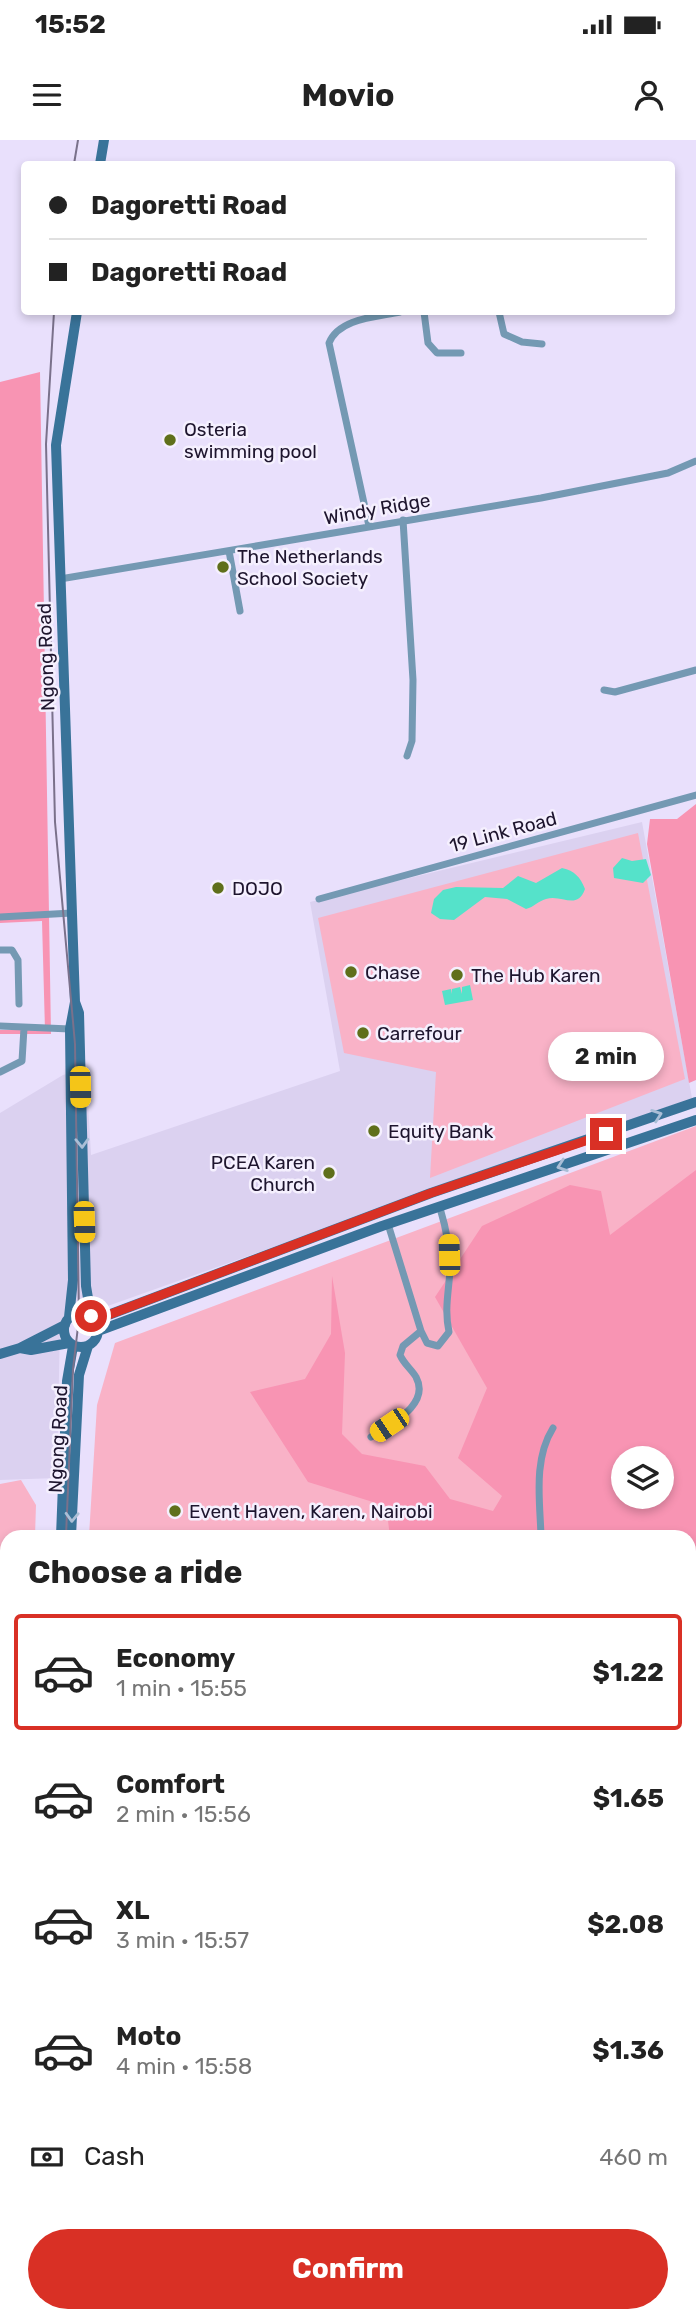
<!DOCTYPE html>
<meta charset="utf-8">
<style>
:root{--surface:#fff;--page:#f2f2f2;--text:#222;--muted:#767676;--line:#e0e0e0;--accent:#d93025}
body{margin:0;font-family:Rubik,sans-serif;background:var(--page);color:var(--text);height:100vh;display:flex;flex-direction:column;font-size:26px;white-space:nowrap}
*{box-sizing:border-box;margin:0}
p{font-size:23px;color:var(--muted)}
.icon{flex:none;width:38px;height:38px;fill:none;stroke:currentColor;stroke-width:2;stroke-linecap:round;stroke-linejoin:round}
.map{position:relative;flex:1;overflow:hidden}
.panel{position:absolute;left:0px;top:1390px;width:696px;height:793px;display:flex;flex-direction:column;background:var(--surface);border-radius:21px 21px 0 0;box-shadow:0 4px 10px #0003}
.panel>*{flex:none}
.hud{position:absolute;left:21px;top:21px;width:654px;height:154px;border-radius:7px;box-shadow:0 4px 10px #0003;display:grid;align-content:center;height:154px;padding:0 28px;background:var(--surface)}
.tools{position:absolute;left:611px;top:1306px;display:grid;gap:14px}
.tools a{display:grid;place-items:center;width:63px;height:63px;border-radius:50%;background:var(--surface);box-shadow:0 4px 10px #0003;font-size:35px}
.end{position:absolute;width:32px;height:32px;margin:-16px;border:9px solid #d93025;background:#fff;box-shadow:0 0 0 4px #fff}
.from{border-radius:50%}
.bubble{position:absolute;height:49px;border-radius:24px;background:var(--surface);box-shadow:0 4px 10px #0003;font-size:23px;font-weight:700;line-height:49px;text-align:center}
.car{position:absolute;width:21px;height:42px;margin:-21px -10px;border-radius:9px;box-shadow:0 0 5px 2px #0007;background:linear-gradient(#f5c518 24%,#345 0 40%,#f5c518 0 76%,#345 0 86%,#f5c518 0)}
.hud b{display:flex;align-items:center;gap:24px;height:66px;font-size:26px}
.hud b+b{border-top:2px solid var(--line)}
.hud i{width:18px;height:18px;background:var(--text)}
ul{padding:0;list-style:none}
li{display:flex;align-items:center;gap:21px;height:116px;margin:0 14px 10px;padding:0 14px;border:4px solid transparent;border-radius:7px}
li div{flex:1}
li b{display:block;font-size:26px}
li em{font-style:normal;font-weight:700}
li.on{border-color:var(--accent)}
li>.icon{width:63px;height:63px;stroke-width:1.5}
h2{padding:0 28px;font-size:32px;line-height:84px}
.pay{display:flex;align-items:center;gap:18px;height:77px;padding:0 28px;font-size:26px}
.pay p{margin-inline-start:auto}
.action{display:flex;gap:14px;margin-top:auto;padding:14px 28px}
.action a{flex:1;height:80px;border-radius:42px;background:var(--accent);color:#fff;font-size:28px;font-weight:700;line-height:80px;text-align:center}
.status{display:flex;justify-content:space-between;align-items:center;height:49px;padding:0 35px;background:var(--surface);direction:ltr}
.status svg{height:19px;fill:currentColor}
header{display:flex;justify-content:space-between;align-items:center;height:91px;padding:0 28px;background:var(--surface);font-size:32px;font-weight:700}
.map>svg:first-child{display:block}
</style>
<div class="status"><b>15:52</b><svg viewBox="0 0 49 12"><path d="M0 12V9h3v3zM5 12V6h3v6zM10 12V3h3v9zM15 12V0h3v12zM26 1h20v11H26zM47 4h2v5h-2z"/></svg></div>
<header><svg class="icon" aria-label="menu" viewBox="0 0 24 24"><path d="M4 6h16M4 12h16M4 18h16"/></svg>Movio<svg class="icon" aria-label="person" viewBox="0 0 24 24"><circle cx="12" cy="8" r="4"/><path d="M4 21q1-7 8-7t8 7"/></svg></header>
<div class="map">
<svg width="696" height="2182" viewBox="0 0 696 2182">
<rect width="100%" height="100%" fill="#e9e0fc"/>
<path fill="#dbd1f0" d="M 642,682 L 692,958 L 60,1183 L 57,1338 L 0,1340 L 0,973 L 63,935 L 86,929 L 91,1015 L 340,931 L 310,762 Z"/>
<path fill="#f9b2c7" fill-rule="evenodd" d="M 638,693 L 685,939 L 430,1038 L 436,932 L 344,913 L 318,778 Z
M 696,986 L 696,2182 L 72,2182 L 70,2175 L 690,2175 L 690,1396 L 89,1396 L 97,1265 L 115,1203 ZM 623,1318 L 662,1318 L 662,1356 L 623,1356 Z
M 21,1340 L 36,1365 L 35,1396 L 7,1396 L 7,1777 L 0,1777 L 0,1344 Z
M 7,1783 L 7,1926 L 0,2024 L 0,1784 Z
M 7,2028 L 7,2175 L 22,2175 L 24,2182 L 0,2182 L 0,2030 Z"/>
<path fill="#f894b3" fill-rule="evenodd" d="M 40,232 L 51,894 L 0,894 L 0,890 L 45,890 L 42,781 L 0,783 L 0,242 Z
M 696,664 L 696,940 L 689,943 L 647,704 L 650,679 L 677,679 Z
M 696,1030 L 696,1876 L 690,1899 L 690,1396 L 390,1396 L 386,1366 L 308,1342 L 250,1252 L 305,1239 L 331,1194 L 332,1136 L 345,1213 L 342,1294 L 362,1314 L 425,1326 L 450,1359 L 493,1371 L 502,1356 L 458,1318 L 487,1248 L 435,1157 L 482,1086 L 570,1045 L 601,1051 L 610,1095 ZM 623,1318 L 662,1318 L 662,1356 L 623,1356 Z
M 696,1958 L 696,2164 L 690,2151 L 690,1962 Z
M 530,2175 L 652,2175 L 647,2182 L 527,2182 Z"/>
<path fill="#55e2ca" d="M 622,718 L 632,721 L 646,719 L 651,735 L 643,743 L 614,738 L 613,728 Z
M 562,728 C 575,731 580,737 585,749 C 577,771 562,754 546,759 C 538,761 534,767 526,769 L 507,759 L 485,757 L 454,780 L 440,779 L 431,773 L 434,759 L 443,750 L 456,747 L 503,748 L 518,736 L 536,743 Z
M 470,845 L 473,860 L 445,865 L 442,851 L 451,849 L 452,854 L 452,849 L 460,847 L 462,854 L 462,847 Z"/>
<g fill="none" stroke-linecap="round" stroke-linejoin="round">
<path stroke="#7499b3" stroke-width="7" d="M 424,172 L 428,203 L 437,213 L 461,213
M 499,172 L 504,194 L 522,202 L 542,204
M 403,380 L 413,540 L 412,601 L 407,616
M 369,386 L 329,203 C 339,178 377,177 400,172
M 229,411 L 240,471
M 60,439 L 541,358 L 668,333 L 696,321
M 604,550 L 615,552 L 696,530
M 319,759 L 696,655
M 0,777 L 72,773
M 0,810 L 12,810 L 18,820 L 19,864
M 0,886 L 70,889
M 0,932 L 22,921 L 24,888
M 388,1084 L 421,1191 L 427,1203 L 438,1206 L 449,1192 C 444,1169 449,1151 450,1129 C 450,1108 446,1088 440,1068
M 371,1297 C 390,1284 431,1265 416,1237 C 411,1229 404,1224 400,1215 L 403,1206 L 421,1191
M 541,1396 C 540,1361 533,1320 553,1288
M 690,1611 L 696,1609
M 0,2036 L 7,2028"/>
<path stroke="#397399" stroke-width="10" d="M 100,24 L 104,0
M 75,862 L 79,873 L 86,1146 L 91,1176
M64 1190a17 17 0 1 1 34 0a17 17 0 1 1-34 0Z
M 69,1177 L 73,1140 L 70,889 L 75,862 L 56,305 L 77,172
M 95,1180 L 431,1053 L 696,962
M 98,1191 L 382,1086 L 696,980
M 20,1208 L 31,1210 L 69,1203
M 0,1214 L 20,1208 L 65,1185
M 61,1396 L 67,1241 L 73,1206
M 71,1396 L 79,1235 L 88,1206
M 36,2175 L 38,2182
M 63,2175 L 65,2182"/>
<path stroke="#7a718b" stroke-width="2" d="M 74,24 L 78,0
M 54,172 L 46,304 L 55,682 L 75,904 L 79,1178 L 73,1229 L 66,1396
M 48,2175 L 50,2182"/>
</g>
<defs><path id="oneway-chevron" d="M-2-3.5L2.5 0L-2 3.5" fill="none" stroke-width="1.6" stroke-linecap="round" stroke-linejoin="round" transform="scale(1.75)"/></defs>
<g stroke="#aabed6">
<use href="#oneway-chevron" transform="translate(657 975) rotate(-19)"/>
<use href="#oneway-chevron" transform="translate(82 1003) rotate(88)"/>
<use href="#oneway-chevron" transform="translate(562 1026) rotate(161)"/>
<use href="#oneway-chevron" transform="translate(72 1377) rotate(92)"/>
</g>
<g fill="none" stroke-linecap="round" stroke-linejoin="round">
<path stroke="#d93025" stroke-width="9" d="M 91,1176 L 95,1180 L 431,1053 L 606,994"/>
</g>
<g fill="#5f6f1b" stroke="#f5f0fe" stroke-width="2.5">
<circle cx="170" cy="300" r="7"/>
<circle cx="223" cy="427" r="7"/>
<circle cx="218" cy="748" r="7"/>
<circle cx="351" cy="832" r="7"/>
<circle cx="457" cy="835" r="7"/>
<circle cx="363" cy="893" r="7"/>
<circle cx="374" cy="991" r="7"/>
<circle cx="329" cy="1033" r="7"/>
<circle cx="175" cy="1371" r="7"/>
</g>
<g text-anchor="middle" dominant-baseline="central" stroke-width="5" stroke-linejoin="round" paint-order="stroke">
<g font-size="19" fill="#1e152e" stroke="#f5f0fe" text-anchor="start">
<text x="184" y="289">Osteria<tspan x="184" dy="22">swimming pool</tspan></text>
<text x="237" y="416">The Netherlands<tspan x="237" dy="22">School Society</tspan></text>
<text x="232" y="748">DOJO</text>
<text x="365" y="832">Chase</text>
<text x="471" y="835">The Hub Karen</text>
<text x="377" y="893">Carrefour</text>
<text x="388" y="991">Equity Bank</text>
<text x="315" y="1022" text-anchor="end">PCEA Karen<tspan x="315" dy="22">Church</tspan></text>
<text x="189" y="1371">Event Haven, Karen, Nairobi</text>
</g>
<g font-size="19" fill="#1e152e" stroke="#f5f0fe">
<text transform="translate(377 369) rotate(-10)">Windy Ridge</text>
<text transform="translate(46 517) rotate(-92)">Ngong Road</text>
<text transform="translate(503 692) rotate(-15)">19 Link Road</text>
<text transform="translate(58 1299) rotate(-87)">Ngong Road</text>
</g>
</g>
</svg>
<div class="tools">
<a><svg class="icon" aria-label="layers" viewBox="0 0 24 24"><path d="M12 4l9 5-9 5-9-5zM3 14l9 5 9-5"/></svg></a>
</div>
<i class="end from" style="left:91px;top:1176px"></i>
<i class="end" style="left:606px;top:994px"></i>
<div class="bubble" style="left:548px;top:892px;width:116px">2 min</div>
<i class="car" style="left:80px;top:947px;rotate:179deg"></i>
<i class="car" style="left:84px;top:1082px;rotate:178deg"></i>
<i class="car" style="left:449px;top:1115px;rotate:358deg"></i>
<i class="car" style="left:389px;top:1285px;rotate:236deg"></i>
<div class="hud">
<b><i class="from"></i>Dagoretti Road</b>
<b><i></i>Dagoretti Road</b>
</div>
<section class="panel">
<h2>Choose a ride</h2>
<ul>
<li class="on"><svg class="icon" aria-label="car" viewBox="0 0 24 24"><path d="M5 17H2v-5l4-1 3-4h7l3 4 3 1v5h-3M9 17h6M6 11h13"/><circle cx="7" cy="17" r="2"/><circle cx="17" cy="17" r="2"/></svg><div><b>Economy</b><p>1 min · 15:55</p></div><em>$1.22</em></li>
<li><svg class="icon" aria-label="car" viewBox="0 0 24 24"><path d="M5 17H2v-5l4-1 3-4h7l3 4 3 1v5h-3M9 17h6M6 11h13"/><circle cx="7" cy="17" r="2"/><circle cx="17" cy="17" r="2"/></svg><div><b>Comfort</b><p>2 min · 15:56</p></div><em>$1.65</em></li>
<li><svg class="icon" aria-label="car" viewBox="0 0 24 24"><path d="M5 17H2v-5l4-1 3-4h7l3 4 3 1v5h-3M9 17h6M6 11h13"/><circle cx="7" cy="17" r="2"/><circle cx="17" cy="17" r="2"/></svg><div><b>XL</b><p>3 min · 15:57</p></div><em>$2.08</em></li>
<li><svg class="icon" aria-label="car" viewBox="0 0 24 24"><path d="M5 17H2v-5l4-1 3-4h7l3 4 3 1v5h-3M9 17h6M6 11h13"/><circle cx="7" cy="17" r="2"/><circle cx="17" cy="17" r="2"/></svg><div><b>Moto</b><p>4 min · 15:58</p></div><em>$1.36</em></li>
</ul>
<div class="pay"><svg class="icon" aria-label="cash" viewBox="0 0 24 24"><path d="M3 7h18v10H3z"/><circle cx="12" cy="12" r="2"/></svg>Cash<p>460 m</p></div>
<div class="action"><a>Confirm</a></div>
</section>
</div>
